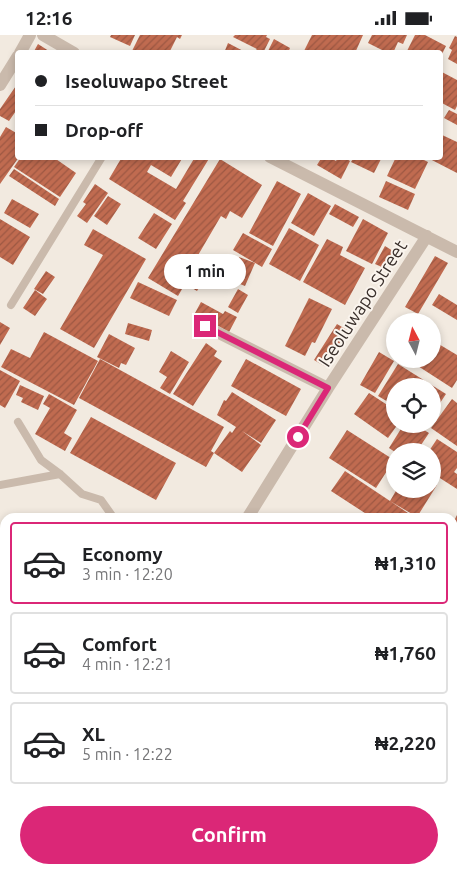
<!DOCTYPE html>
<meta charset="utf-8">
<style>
:root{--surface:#fff;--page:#f6f6f6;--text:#202124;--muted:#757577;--line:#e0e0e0;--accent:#db2777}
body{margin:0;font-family:Ubuntu,sans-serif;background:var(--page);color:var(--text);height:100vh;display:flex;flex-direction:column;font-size:19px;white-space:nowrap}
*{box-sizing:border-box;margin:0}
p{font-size:16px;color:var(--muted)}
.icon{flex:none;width:28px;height:28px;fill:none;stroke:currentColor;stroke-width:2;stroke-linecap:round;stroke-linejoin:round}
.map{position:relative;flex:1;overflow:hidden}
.sheet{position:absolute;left:0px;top:478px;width:458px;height:361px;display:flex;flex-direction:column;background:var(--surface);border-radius:15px 15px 0 0;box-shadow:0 2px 8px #0003}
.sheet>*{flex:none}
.guide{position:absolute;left:15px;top:15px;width:428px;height:110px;border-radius:5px;box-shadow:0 2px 8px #0003;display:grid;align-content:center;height:110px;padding:0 20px;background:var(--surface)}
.needle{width:32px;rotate:353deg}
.tools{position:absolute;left:386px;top:278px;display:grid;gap:10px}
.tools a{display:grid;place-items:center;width:55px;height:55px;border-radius:50%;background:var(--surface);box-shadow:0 2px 8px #0003;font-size:25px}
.end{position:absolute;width:22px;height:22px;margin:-11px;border:6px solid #db2777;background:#fff;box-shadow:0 0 0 2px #fff}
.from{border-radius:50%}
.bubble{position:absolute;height:35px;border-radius:18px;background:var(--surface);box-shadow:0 2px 8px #0003;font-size:16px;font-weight:600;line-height:35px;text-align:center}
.guide b{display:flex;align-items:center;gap:18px;height:48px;font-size:19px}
.guide b+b{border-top:1px solid var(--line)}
.guide i{width:12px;height:12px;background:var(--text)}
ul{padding:9px 0 0;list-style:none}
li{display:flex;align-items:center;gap:15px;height:82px;margin:0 10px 8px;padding:0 10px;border:2px solid var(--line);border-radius:5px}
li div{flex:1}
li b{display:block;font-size:19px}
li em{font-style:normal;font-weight:600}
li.active{border-color:var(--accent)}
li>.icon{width:45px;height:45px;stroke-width:1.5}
.primary-button{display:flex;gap:10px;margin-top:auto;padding:10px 20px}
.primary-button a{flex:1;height:58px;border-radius:30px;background:var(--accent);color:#fff;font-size:20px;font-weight:600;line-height:58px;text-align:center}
.status{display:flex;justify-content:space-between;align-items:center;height:35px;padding:0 25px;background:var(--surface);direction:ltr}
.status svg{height:14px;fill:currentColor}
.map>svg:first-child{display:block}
</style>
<div class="status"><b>12:16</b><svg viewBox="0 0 49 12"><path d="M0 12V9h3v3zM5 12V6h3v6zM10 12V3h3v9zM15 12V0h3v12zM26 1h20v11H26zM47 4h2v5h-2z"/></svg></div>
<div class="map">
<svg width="457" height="838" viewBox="0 0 457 838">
<defs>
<pattern id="building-hatch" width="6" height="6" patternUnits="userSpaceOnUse" patternTransform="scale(1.25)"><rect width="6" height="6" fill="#c06b50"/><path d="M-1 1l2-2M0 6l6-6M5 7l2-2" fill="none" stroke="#9d5843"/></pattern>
</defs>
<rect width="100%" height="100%" fill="#f2eae0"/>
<path fill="url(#building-hatch)" d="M 111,0 L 135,0 L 130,11 L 110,2 Z
M 140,0 L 182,0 L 180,4 L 177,2 L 169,18 L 131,18 Z
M 235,0 L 267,0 L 266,2 L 270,4 L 263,18 L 261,18 L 256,15 L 257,14 L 233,2 Z
M 312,0 L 363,0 L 355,18 L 303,18 Z
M 372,0 L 407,0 L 403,9 L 398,7 L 393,18 L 388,18 L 368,8 Z
M 415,0 L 425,0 L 446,11 L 440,23 L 440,18 L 406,18 Z
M 455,1 L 457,2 L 457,29 L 448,24 L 452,15 L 449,13 Z
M 274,4 L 290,13 L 288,18 L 267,18 Z
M 228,8 L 247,18 L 224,18 Z
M 38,9 L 52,18 L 33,18 Z
M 440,36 L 457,45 L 457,71 L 455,75 L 440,67 Z
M 18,48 L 18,73 L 9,86 L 0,81 L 0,74 Z
M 449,75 L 457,79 L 457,90 L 444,83 Z
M 6,92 L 18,99 L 18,122 L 19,122 L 0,149 L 0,102 Z
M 440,99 L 457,107 L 457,138 L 426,122 L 440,122 Z
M 21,122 L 53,122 L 76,138 L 60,162 L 14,132 Z
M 122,122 L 183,122 L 171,142 L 151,130 L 147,137 L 176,154 L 195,122 L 210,122 L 183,166 L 186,168 L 175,185 L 109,144 Z
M 322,122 L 329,122 L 336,126 L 338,122 L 344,122 L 350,126 L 341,144 L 317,130 Z
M 354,122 L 382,122 L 374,138 L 351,127 Z
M 396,122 L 418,122 L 428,127 L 415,154 L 387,141 Z
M 220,124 L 262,150 L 242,183 L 230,176 L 226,184 L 221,181 L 187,239 L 202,248 L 197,256 L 185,249 L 178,261 L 148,243 Z
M 14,134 L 59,164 L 55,171 L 9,141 Z
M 277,146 L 301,159 L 273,211 L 249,198 Z
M 386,146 L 415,159 L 408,175 L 379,162 Z
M 95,149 L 108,158 L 87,188 L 77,181 L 86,169 L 83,167 Z
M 308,158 L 331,171 L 314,201 L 291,188 Z
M 108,161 L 121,169 L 107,190 L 94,181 Z
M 12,164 L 39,179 L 30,193 L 4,178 Z
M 335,169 L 359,182 L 353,192 L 329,179 Z
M 154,178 L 172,189 L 156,214 L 138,203 Z
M 0,184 L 30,202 L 13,230 L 0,222 Z
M 363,184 L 388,198 L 372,229 L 346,216 Z
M 289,193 L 319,210 L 300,246 L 269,229 Z
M 93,194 L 146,224 L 94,313 L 60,294 L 103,220 L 84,210 Z
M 243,198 L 272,214 L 262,232 L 233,215 Z
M 327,204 L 343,212 L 340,220 L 365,233 L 345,270 L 303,247 Z
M 385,211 L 393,216 L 384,233 L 375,229 Z
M 435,221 L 448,228 L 418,279 L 405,272 Z
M 239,222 L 255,228 L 245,251 L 230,245 Z
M 46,236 L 55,242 L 43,259 L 34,254 Z
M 138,247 L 177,265 L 169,281 L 130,263 Z
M 238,254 L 248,260 L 238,278 L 228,272 Z
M 35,255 L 47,264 L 35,281 L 23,273 Z
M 439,259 L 457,270 L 457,285 L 432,270 Z
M 309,263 L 332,274 L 315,308 L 312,307 L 305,321 L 285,311 Z
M 201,267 L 223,279 L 225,276 L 237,282 L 229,297 L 195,278 Z
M 0,287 L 10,293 L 0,310 Z
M 128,288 L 152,295 L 149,306 L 125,299 Z
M 337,289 L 347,295 L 326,332 L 314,325 Z
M 44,297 L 98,326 L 74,370 L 1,332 L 11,314 L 30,323 Z
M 109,299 L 135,313 L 126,330 L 121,328 L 119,333 L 97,322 Z
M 432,305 L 457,320 L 457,345 L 452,353 L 407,324 L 432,324 Z
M 206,308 L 217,316 L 214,321 L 222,326 L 193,371 L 173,359 Z
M 171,316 L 189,327 L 170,359 L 160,353 L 167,342 L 159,337 Z
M 379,317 L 394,326 L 375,358 L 360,350 Z
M 100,324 L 224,392 L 211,416 L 214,418 L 206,432 L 79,363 Z
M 246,324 L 301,354 L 286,381 L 231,351 Z
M 398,329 L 446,359 L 432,380 L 432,351 L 395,351 L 395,371 L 378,361 Z
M 0,335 L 20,346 L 5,373 L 0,370 Z
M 20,350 L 44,361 L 38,375 L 21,367 L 23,363 L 16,360 Z
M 232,357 L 276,385 L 261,408 L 242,396 L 261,410 L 242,437 L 214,418 L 230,396 L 232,398 L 236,392 L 217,380 L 224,365 L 226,366 Z
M 369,358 L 395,375 L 395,389 L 398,389 L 388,403 L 354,379 Z
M 49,359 L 77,375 L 64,398 L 72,403 L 65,416 L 35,399 L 50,373 L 43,369 Z
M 452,364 L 457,368 L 457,411 L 431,393 Z
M 91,382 L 176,428 L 156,465 L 70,418 Z
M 404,389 L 414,389 L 429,398 L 417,416 L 395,417 L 389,413 Z
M 347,395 L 394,425 L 376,453 L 329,423 Z
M 437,404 L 457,417 L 457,433 L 454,437 L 457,439 L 457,454 L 432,438 L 432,416 L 429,416 Z
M 345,436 L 414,482 L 371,482 L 331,456 Z
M 432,447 L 437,450 L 417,482 L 390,466 L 397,454 L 432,454 Z
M 457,480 L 457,499 L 455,503 L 452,501 L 452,484 L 455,484 Z
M 5,563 L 5,618 L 1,614 L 0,616 L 0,568 Z
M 452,582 L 457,585 L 457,736 L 452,733 Z
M 0,635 L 5,638 L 5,778 L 0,786 Z
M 452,769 L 457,772 L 457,832 L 453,838 L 390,838 L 393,834 L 452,834 Z
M 355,834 L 389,834 L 386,838 L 361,838 Z"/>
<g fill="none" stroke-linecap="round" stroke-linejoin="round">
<path stroke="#cabaac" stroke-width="8" d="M 11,270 L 102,122
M 18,387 L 41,425 L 60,439 L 82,459 L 101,465 L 113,482
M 0,450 L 60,439"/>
<path stroke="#cabaac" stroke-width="12" d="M 43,0 L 74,18
M 20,18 L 30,0
M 0,50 L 18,21
M 270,122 L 457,217
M 205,291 L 328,353
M 248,482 L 328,353 L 427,201
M 454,521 L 457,517
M 28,838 L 31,834"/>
</g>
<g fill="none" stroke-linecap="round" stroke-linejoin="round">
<path stroke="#db2777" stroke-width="6" d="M 205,291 L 328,353 L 298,402"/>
</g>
<g text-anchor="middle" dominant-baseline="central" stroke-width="4" stroke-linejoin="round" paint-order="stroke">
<g font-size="18" fill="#392f2b" stroke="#faf4ed">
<text transform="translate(362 268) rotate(-57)">Iseoluwapo Street</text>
</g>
</g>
</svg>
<div class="tools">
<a><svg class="needle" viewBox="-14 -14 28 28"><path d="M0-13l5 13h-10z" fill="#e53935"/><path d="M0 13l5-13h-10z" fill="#757577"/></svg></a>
<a><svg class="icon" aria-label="locate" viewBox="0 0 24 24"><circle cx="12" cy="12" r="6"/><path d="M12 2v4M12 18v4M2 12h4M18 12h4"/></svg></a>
<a><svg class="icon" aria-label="layers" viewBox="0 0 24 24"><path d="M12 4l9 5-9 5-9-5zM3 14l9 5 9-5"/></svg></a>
</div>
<i class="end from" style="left:298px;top:402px"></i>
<i class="end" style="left:205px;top:291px"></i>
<div class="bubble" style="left:164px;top:219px;width:82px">1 min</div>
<div class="guide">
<b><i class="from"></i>Iseoluwapo Street</b>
<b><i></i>Drop-off</b>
</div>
<section class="sheet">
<ul>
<li class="active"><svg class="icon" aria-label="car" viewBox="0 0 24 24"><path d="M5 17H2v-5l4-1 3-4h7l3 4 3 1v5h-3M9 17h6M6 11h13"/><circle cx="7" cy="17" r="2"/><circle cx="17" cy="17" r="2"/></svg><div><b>Economy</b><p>3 min · 12:20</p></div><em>₦1,310</em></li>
<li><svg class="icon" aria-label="car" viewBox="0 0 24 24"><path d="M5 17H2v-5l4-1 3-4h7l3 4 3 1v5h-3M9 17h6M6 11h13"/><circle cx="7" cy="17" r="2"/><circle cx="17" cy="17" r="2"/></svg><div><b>Comfort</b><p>4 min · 12:21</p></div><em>₦1,760</em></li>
<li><svg class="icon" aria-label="car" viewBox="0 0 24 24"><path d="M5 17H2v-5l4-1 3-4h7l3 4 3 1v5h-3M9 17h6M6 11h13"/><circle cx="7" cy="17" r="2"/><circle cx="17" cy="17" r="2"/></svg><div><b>XL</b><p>5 min · 12:22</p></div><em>₦2,220</em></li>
</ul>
<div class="primary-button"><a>Confirm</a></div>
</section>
</div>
